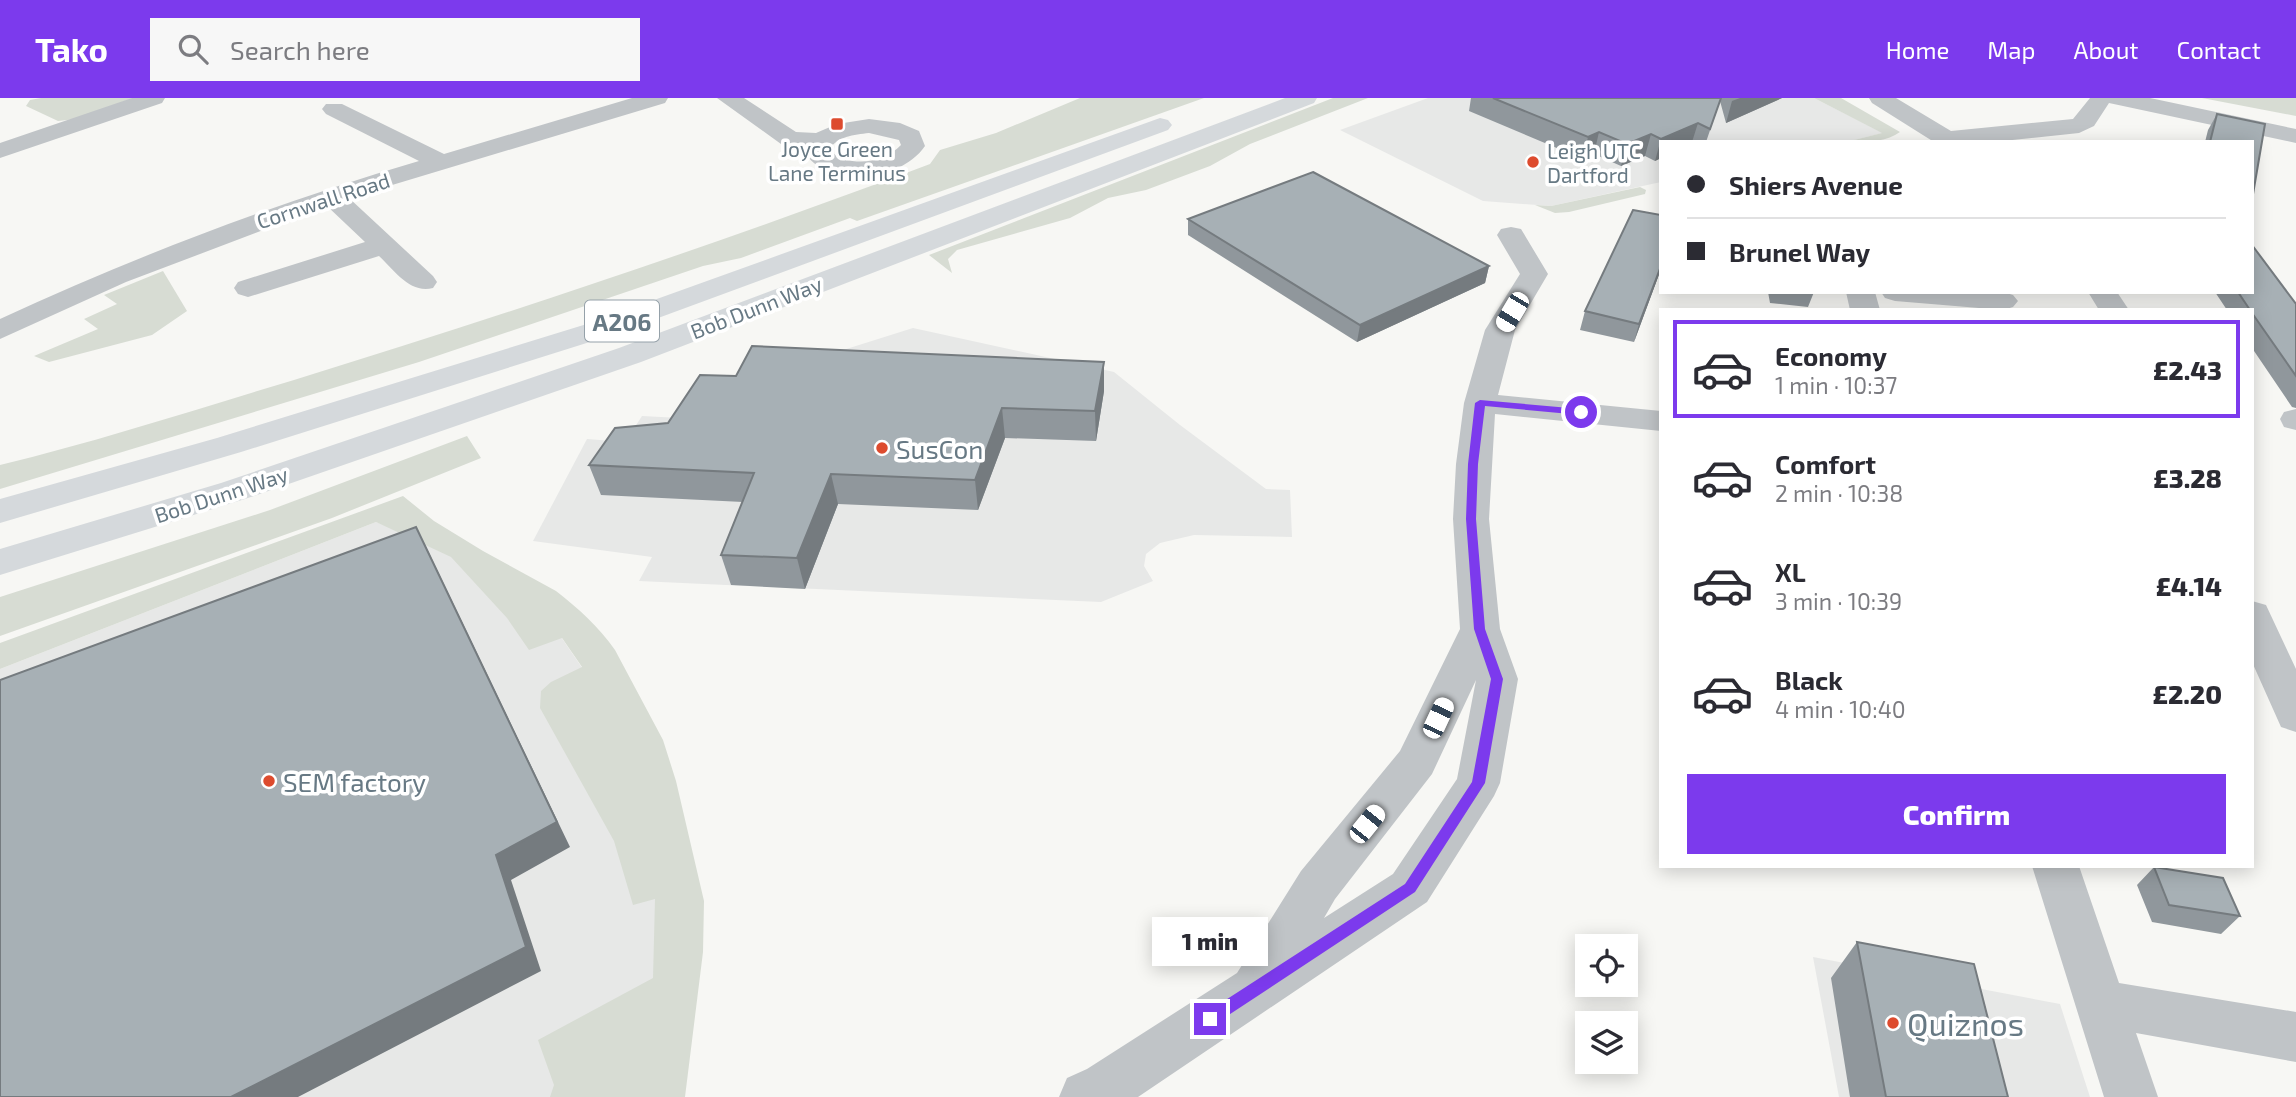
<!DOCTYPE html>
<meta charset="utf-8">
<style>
:root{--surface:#fff;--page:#f7f7f7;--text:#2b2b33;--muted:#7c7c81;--line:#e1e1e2;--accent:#7c3aed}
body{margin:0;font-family:"Exo 2",sans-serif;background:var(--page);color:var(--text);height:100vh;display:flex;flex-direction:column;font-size:26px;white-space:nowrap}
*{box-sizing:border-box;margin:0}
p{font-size:23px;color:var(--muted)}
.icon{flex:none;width:38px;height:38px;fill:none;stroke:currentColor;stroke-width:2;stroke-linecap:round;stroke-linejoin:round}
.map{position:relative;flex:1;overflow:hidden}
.panel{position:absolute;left:1659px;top:210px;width:595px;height:560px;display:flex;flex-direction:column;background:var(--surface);border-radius:0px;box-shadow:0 4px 18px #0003}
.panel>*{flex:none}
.hud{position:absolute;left:1659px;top:42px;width:595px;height:154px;border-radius:0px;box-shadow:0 4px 18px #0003;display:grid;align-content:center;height:154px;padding:0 28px;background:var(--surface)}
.fabs{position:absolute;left:1575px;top:836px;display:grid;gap:14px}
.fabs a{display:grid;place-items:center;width:63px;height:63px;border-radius:0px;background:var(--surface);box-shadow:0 4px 18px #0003;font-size:35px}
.end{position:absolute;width:32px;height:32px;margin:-16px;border:9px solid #7c3aed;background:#fff;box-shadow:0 0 0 4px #fff}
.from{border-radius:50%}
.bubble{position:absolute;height:49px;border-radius:0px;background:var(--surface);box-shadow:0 4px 18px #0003;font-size:23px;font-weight:800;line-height:49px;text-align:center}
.car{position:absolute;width:21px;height:42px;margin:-21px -10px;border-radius:9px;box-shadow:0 0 5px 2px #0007;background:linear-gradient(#fff 24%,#345 0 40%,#fff 0 76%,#345 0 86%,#fff 0)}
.hud b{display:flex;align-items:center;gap:24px;height:66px;font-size:26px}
.hud b+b{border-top:2px solid var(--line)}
.hud i{width:18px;height:18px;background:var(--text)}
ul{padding:12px 0 0;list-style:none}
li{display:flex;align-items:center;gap:21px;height:98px;margin:0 14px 10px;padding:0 14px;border:4px solid transparent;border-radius:0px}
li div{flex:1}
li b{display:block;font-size:26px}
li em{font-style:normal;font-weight:800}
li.selected{border-color:var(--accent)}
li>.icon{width:63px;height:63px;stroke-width:1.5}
.action{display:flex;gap:14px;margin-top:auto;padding:14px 28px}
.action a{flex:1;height:80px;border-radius:0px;background:var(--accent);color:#fff;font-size:28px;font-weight:800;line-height:80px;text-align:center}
header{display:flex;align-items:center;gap:42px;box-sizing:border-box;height:98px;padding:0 35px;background:var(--accent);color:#fff}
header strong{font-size:33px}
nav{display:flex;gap:38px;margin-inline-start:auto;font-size:24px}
.search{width:490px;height:63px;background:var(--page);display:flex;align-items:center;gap:18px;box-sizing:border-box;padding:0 24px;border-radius:0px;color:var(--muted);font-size:26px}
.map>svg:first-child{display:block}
</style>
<header>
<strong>Tako</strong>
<div class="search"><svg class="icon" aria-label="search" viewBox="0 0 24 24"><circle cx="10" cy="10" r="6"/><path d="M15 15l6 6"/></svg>Search here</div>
<nav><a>Home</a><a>Map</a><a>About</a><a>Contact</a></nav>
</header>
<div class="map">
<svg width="2296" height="999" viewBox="0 0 2296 999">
<rect width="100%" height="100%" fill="#f7f7f4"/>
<path fill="#e7e8e7" d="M 1428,0 L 1814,0 L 1883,35 L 1846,44 L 1661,44 L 1661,84 L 1551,108 L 1483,103 L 1340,32 Z
M 913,230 L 1114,274 L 1180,327 L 1266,391 L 1290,392 L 1292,439 L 1194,437 L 1160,445 L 1146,456 L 1144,468 L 1153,483 L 1101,504 L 639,483 L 652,459 L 533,443 L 587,341 L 625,344 L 642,318 L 680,320 L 786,270 Z
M 376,424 L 461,455 L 546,517 L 615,618 L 668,764 L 639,999 L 0,999 L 0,571 Z
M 1813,859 L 2060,906 L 2090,999 L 1839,999 Z"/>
<path fill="#d7dcd3" d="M 41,0 L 133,0 L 76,21 L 58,23 L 26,8 L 30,2 Z
M 1080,0 L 1204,0 L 857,123 L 850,120 L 741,160 L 703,168 L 419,264 L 0,391 L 0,367 C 99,343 197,311 294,282 C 508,216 720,145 930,66 L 940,52 L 996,35 Z
M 1333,0 L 1368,0 L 1250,46 L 1210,68 L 1146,92 L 1108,100 L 1070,120 L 957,152 L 948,161 L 952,175 L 929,157 Z
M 1814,0 L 1841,0 L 1900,34 C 1885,45 1864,44 1846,44 L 1882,35 Z
M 2202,0 L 2296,0 L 2296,18 Z
M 1640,89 L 1646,92 L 1645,96 L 1569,114 L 1555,115 L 1535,107 L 1551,108 Z
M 163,173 L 187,213 L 152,237 L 49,264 L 34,258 L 98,231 L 84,221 L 117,206 L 104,197 Z
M 467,338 L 481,360 L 332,420 L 0,538 L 0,499 L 270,412 Z
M 403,398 L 434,423 L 483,453 L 556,493 C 578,510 599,529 615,552 L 663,642 L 676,683 L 704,803 L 703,854 L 685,999 L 550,999 L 554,987 L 538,942 L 653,880 L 655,801 L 633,807 L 614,743 L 540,610 L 541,593 L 551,584 L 582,569 L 562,540 L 529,552 L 507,520 L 451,459 L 376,424 L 0,571 L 0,545 Z"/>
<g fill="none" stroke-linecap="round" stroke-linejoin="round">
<path fill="#c0c4c7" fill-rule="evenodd" d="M 132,0 L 165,0 L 162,5 L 0,60 L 0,45 Z
M 632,0 L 668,0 L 665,5 L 349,100 L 433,178 L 437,184 L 433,190 C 410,196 395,173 379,158 L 258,196 L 248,199 L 238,196 L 234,190 L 238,184 L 365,144 L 327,108 L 126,184 L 0,241 L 0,221 C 136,158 276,105 419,63 L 326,16 L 322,11 L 326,6 L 342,6 L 444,56 Z
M 717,0 L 744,0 L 796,34 L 816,35 L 837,26 L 869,21 L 900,25 L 919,33 L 925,48 C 901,83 830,93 804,54 L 806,49 L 781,46 ZM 869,35 L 899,42 L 901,47 C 883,66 849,70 829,52 C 837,38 854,37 869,35 Z
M 1869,0 L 1896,0 L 1951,33 L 2073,21 L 2090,0 L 2150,0 L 2296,31 L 2296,45 L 2109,5 L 2094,28 L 2079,35 L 1993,44 L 1934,44 L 1872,5 Z
M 1511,129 L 1521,131 L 1548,176 L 1515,232 L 1498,297 L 1661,313 L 1661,333 L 1495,316 L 1489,421 L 1500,531 L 1518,581 L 1500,685 L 1494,698 L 1427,804 L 1138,999 L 1059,999 L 1067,980 L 1087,971 L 1237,875 L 1301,773 L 1400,653 L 1460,531 L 1453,421 L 1456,366 L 1464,305 L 1485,232 L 1520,176 L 1497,137 L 1501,131 ZM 1476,582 L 1457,681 L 1393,776 L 1324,820 L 1335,801 L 1432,676 Z
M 1846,194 L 1875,194 L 1880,212 L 1850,212 Z
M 1881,194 L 2003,194 L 2013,197 L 2018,203 L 2013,209 L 2003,212 L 1895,203 L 1885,200 Z
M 2088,194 L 2117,194 L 2129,212 L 2099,212 Z
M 2296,311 L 2296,332 L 2284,329 L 2280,321 L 2284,314 Z
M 2252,503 L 2266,507 L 2296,571 L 2296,634 L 2281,629 L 2252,564 Z
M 2032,768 L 2079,768 L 2119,885 L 2296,914 L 2296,964 L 2136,935 L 2158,999 L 2104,999 Z"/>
<path fill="#d5d9dc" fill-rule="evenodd" d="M 1285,0 L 1317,0 L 1314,5 L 641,264 L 245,401 L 0,477 L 0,451 L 221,385 L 619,250 Z
M 1160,20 L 1168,22 L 1172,27 L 1168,32 L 612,237 L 241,354 L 0,425 L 0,401 L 217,340 L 590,225 Z"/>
</g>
<path fill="#90979c" d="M 1471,0 L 1782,0 L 1726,25 L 1720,3 L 1706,44 L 1661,44 L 1661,60 L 1655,63 L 1645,58 L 1621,68 L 1594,56 L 1583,61 L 1469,13 Z
M 2217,16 L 2252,44 L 2205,44 L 2208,32 Z
M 1188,121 L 1489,168 L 1485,185 L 1357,244 L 1188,137 Z
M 1661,171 L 1634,244 L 1580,232 L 1585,213 Z
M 1768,194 L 1814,194 L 1808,209 L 1770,205 Z
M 2215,194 L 2252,194 L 2296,206 L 2296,310 L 2292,309 L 2252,250 L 2252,212 L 2227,212 Z
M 1104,264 L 1104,293 L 1096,343 L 1005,340 L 978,412 L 838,406 L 805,491 L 731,487 L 721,457 L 743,404 L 601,397 L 589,367 L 668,325 L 736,278 Z
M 2154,769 L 2240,818 L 2221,836 L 2152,824 L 2137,787 Z
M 1857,844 L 2008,999 L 1850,999 L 1831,880 Z"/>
<path fill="#757b7f" d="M 1740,0 L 1782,0 L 1726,25 L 1732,3 Z
M 1698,25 L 1692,44 L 1661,44 L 1661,60 L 1655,63 L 1661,41 Z
M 1599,34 L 1594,56 L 1583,61 L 1588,39 Z
M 1651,36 L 1645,58 L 1621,68 L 1627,46 Z
M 1489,168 L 1485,185 L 1357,244 L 1360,227 Z
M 1661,168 L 1661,171 L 1634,244 L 1639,226 Z
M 1104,264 L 1104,293 L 1096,343 L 1095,313 Z
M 1002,310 L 1005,340 L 978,412 L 975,382 Z
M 831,376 L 838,406 L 805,491 L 797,460 Z
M 416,429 L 429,455 L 570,749 L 511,782 L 541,873 L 298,999 L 231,999 L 496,757 Z"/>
<path fill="#a7b0b5" stroke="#757b7f" stroke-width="2" d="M 1493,0 L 1721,0 L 1710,31 L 1698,25 L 1661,41 L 1651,36 L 1627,46 L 1599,34 L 1588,39 Z
M 2217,16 L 2265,26 L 2252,102 L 2252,44 L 2210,44 Z
M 1313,74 L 1489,168 L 1360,227 L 1188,121 Z
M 1633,112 L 1661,117 L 1661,168 L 1639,226 L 1585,213 Z
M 2252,147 L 2296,206 L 2296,278 L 2252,215 L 2252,212 L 2250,212 L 2238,194 L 2252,194 Z
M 752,248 L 1104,264 L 1095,313 L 1002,310 L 975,382 L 831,376 L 797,460 L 721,457 L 754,375 L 589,367 L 615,330 L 668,325 L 700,277 L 736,278 Z
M 416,429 L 557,724 L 496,757 L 526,849 L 231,999 L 0,999 L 0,582 Z
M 2154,769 L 2223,780 L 2240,818 L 2169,807 Z
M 1857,844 L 1974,866 L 2008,999 L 1886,999 Z"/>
<path fill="#7c3aed" d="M 1480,302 L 1581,311 L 1585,314 L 1581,317 L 1485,308 L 1478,366 L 1476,421 L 1485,531 L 1503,581 L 1485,685 L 1415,794 L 1215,926 L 1204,926 L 1202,921 L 1204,916 L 1405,786 L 1472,684 L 1491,581 L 1474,531 L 1466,421 L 1468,366 L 1475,305 Z"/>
<g fill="#dd4b2e" stroke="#fff" stroke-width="2.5">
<rect x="830" y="19" width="14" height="14" rx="3.5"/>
<circle cx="1533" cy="64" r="7"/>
<circle cx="882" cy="350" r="7"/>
<circle cx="269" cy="683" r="7"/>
<circle cx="1893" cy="925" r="7"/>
</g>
<g text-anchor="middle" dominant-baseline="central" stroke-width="7" stroke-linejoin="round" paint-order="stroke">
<g font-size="21" fill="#677984" stroke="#fff">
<text x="837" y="50">Joyce Green<tspan x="837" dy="24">Lane Terminus</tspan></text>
<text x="1547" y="52" text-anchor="start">Leigh UTC<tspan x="1547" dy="24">Dartford</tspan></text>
</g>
<g font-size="21" fill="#677984" stroke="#fff">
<text transform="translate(323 102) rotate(-18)">Cornwall Road</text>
<text transform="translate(756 209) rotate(-21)">Bob Dunn Way</text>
<text transform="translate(221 396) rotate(-18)">Bob Dunn Way</text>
</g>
<rect fill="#fff" stroke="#95a1a9" stroke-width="2" x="585" y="202.5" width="74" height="41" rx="5"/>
<g font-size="24" font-weight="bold" fill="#677984">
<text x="622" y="223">A206</text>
</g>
<g font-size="26" fill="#677984" stroke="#fff" text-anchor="start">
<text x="896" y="350">SusCon</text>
<text x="283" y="683">SEM factory</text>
</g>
<g font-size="32" fill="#677984" stroke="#fff" text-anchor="start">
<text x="1907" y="925">Quiznos</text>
</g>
</g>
</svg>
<div class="fabs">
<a><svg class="icon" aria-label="locate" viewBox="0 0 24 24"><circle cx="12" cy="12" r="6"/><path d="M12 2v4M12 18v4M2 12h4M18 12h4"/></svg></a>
<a><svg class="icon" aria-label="layers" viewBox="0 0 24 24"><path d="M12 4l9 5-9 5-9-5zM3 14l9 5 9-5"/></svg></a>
</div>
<i class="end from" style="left:1581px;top:314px"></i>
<i class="end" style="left:1210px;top:921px"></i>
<div class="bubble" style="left:1152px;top:819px;width:116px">1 min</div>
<i class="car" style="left:1512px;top:214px;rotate:211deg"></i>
<i class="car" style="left:1438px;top:620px;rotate:25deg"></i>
<i class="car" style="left:1367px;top:726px;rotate:39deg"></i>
<div class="hud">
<b><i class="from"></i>Shiers Avenue</b>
<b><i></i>Brunel Way</b>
</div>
<section class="panel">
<ul>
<li class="selected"><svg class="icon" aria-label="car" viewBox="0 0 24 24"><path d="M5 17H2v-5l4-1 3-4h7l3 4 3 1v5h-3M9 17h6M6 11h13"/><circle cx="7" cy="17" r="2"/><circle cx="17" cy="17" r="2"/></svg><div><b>Economy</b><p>1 min · 10:37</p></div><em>£2.43</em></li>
<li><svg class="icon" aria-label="car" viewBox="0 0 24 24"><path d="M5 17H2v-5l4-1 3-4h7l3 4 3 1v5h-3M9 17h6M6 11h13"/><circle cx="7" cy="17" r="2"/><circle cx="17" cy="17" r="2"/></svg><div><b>Comfort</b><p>2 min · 10:38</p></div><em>£3.28</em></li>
<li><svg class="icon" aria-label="car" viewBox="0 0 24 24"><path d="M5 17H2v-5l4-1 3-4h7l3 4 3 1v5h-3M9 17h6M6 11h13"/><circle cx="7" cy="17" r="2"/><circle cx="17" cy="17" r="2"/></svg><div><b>XL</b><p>3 min · 10:39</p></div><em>£4.14</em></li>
<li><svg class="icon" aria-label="car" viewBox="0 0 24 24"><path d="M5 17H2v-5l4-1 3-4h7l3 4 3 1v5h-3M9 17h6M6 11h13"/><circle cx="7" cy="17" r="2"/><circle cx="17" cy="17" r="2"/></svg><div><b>Black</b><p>4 min · 10:40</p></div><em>£2.20</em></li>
</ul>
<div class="action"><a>Confirm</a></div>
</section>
</div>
